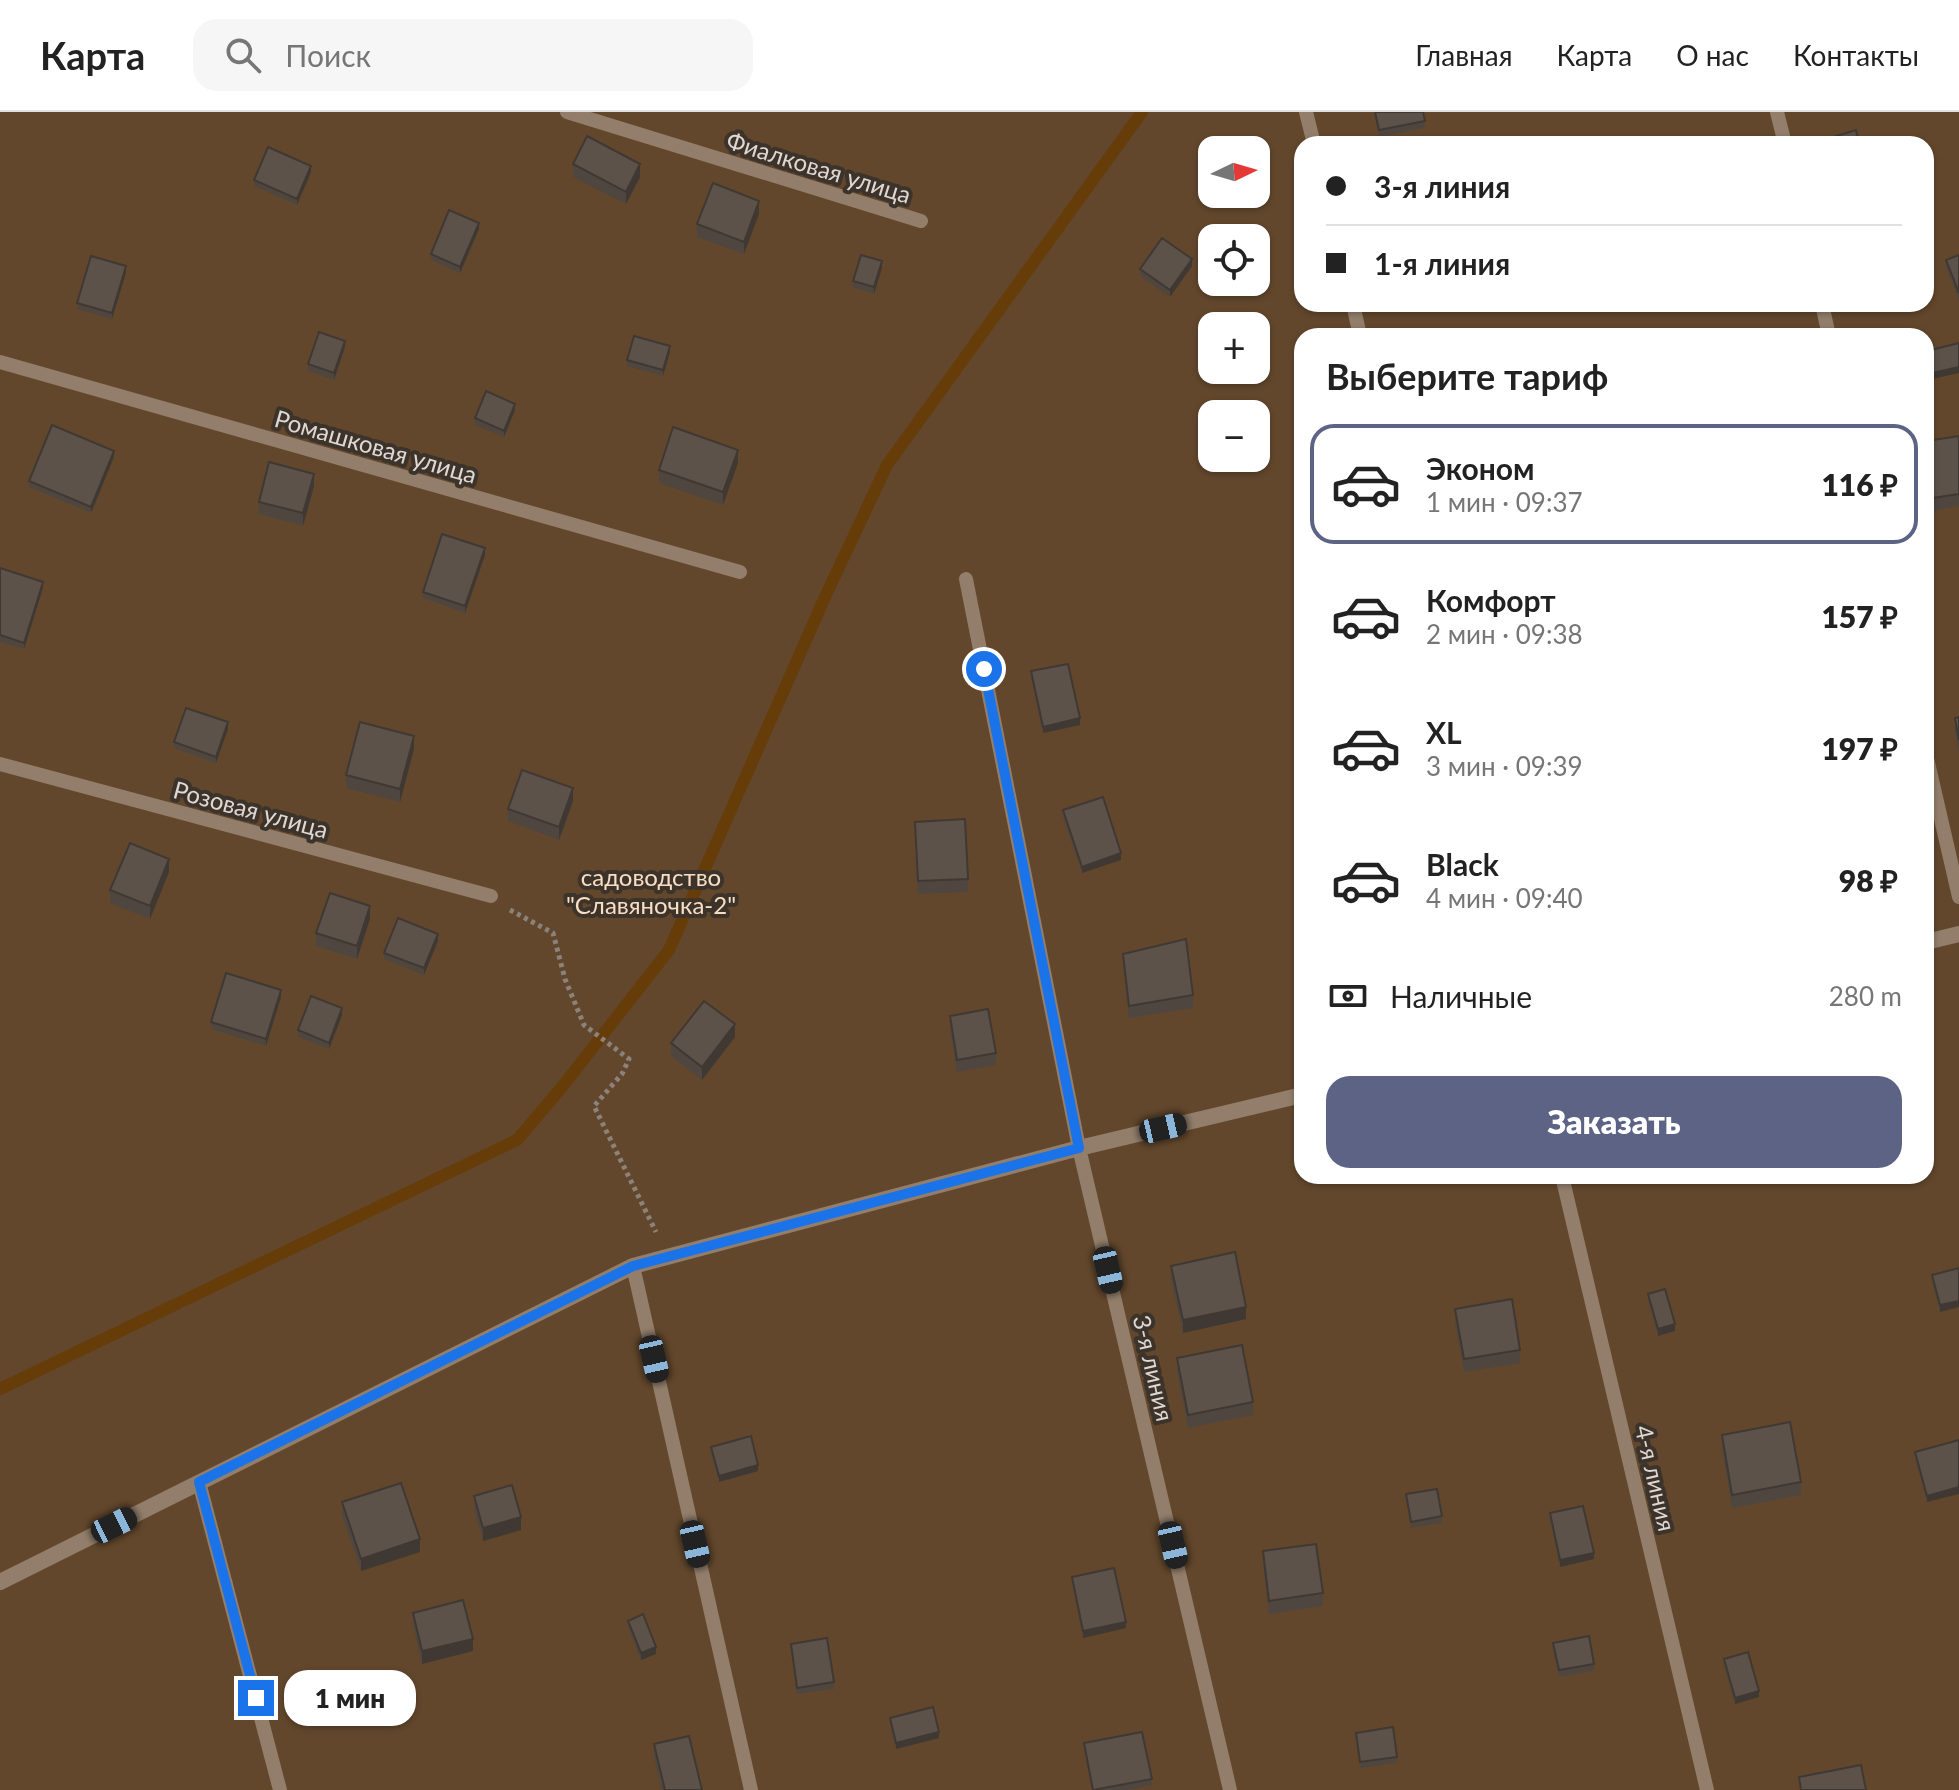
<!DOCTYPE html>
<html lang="ru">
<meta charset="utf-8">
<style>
:root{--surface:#fff;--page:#f6f6f6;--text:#222;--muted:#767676;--line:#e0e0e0;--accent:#5c6384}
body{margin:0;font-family:Lato,sans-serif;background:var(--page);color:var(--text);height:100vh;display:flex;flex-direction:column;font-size:30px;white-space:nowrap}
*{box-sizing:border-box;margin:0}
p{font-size:26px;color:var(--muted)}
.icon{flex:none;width:44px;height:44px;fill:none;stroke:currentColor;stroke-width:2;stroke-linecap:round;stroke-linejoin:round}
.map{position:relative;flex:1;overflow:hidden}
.drawer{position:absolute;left:1294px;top:216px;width:640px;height:856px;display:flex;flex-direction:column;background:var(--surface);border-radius:24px;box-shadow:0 2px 6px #0004}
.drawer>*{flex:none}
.top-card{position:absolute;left:1294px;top:24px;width:640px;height:176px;border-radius:24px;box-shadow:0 2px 6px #0004;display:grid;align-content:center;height:176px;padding:0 32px;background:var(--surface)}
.needle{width:52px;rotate:85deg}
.controls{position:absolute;left:1198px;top:24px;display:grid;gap:16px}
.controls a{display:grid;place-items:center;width:72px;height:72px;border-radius:16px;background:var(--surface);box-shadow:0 2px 6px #0004;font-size:40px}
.end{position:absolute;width:36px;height:36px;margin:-18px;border:10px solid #1a73e8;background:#fff;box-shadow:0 0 0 4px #fff}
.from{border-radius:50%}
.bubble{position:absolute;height:56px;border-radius:24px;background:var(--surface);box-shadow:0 2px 6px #0004;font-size:26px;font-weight:800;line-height:56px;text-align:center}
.car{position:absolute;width:24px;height:48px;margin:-24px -12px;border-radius:10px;box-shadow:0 0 6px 2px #0007;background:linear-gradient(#222 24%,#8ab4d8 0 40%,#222 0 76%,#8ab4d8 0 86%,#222 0)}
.top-card b{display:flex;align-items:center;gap:28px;height:76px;font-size:30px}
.top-card b+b{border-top:2px solid var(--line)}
.top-card i{width:20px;height:20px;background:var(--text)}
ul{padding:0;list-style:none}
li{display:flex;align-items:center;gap:24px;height:120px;margin:0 16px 12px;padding:0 16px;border:4px solid transparent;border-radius:24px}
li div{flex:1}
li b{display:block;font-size:30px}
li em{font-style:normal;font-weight:800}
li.current{border-color:var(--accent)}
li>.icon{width:72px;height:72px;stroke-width:1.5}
h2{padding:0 32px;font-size:36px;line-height:96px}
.pay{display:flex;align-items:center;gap:20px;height:88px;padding:0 32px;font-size:30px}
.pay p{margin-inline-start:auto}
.action{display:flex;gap:16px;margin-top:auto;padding:16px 32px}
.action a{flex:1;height:92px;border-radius:24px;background:var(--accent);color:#fff;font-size:32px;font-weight:800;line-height:92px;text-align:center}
header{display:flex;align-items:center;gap:48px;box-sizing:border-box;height:112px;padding:0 40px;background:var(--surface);border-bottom:2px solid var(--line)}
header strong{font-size:38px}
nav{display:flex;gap:44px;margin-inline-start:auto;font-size:28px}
.search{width:560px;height:72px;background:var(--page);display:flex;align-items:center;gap:20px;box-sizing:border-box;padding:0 28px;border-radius:24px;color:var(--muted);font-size:30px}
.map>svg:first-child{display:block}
</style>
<header>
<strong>Карта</strong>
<div class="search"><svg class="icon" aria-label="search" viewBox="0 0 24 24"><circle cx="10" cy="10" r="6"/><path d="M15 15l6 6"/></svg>Поиск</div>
<nav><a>Главная</a><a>Карта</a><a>О нас</a><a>Контакты</a></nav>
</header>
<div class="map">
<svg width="1959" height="1678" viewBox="0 0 1959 1678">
<rect width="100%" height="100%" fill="#3c332a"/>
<path fill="#62472c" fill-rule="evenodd" d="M 0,0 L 1959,0 L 1959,1678 L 0,1678 ZM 1302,32 L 1926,32 L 1926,192 L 1302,192 ZM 1212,38 L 1256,38 L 1256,82 L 1212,82 ZM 1212,126 L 1256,126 L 1256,170 L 1212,170 ZM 1212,214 L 1256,214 L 1256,258 L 1212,258 ZM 1302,224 L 1926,224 L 1926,1064 L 1302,1064 ZM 1212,302 L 1256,302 L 1256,346 L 1212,346 Z"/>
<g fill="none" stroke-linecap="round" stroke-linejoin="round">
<path stroke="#663d08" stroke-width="12" d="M 0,1277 L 517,1028 L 562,975 L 669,838 L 825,485 L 887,353 L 1142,0"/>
<path stroke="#8a827b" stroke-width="5" stroke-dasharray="4 4" stroke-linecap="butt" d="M 510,798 L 553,821 L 565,867 L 584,913 L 629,947 L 622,962 L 594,994 L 656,1120"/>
<path stroke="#927e6b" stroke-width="14" d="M 567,0 L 921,109
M 1306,0 L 1314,32
M 1777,0 L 1785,32
M 1353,192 L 1360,224
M 1822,192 L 1829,224
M 0,250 L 740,460
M 966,467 L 1079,1036 L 1230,1678
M 1926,642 L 1959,785
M 0,652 L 491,784
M 1562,1064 L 1707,1678
M 633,1154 L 751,1678
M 199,1370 L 280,1678"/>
<path stroke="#927e6b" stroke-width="16" d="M 1926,830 L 1959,822
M 0,1470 L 633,1154 L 1079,1036 L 1302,983"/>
</g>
<path fill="#4f473f" d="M 1374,0 L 1423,0 L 1425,16 L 1379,25 Z
M 573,52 L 640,65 L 626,92 L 573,65 Z
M 311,60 L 297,93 L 254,74 L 254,68 Z
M 759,102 L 744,142 L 697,125 L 697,112 Z
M 479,117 L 460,161 L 431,148 L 431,142 Z
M 1959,143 L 1959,188 L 1946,155 L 1946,148 Z
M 1192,154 L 1170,185 L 1140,164 L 1140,157 Z
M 882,156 L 874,182 L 853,175 L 853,169 Z
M 126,161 L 112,207 L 77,197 L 77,191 Z
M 1959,231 L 1932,267 L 1927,245 L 1927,239 Z
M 345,235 L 334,268 L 308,259 L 308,252 Z
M 670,240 L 663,264 L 627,254 L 627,248 Z
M 515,298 L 504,325 L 475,313 L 475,306 Z
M 1959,324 L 1959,394 L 1926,400 L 1926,329 Z
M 114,345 L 91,401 L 29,375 L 29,369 Z
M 738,351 L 723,393 L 659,371 L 659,358 Z
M 314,374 L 303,414 L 259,402 L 259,390 Z
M 485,443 L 465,501 L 423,486 L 423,480 Z
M 0,456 L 43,476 L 24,537 L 0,530 Z
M 1031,559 L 1080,613 L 1043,621 L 1031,566 Z
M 1959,605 L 1959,641 L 1955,619 L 1955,606 Z
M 228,617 L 216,651 L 174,636 L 174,630 Z
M 414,637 L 400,690 L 346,676 L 346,663 Z
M 573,689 L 559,728 L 508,709 L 508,697 Z
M 1063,698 L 1121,748 L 1082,761 L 1063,705 Z
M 915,722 L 968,767 L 968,780 L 918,782 Z
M 169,760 L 150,807 L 110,791 L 110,778 Z
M 370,807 L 357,847 L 316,834 L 316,821 Z
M 438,829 L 424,863 L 384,847 L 384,841 Z
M 1123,842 L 1193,883 L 1193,896 L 1129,906 L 1123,854 Z
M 281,885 L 266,934 L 211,917 L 211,910 Z
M 342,903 L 329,937 L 298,925 L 298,918 Z
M 950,904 L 996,941 L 996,953 L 957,960 L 950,917 Z
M 735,925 L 702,968 L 671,944 L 671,931 Z
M 1171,1154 L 1246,1207 L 1183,1221 L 1171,1167 Z
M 1959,1156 L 1940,1200 L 1932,1170 L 1932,1163 Z
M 1648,1182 L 1675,1219 L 1658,1224 L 1648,1189 Z
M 1455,1197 L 1520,1238 L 1520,1251 L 1464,1260 L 1455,1210 Z
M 1177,1246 L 1253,1290 L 1253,1303 L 1188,1316 L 1177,1259 Z
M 1722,1323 L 1801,1370 L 1801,1383 L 1732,1396 L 1722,1336 Z
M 1959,1328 L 1927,1390 L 1915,1347 L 1915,1340 Z
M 711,1335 L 758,1359 L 719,1370 L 711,1342 Z
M 1406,1382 L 1442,1404 L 1442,1411 L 1411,1416 Z
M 474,1384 L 521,1418 L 483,1429 L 474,1397 Z
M 342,1390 L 420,1440 L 361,1459 L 342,1403 Z
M 1550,1401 L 1594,1447 L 1560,1455 L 1550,1407 Z
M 1263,1439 L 1323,1481 L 1323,1494 L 1269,1502 L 1263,1452 Z
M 1072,1465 L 1126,1516 L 1083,1526 L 1072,1471 Z
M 413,1501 L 473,1539 L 422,1552 L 413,1513 Z
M 628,1509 L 656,1542 L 641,1548 L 628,1515 Z
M 1553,1531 L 1594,1552 L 1594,1559 L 1559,1565 L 1553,1538 Z
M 791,1532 L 834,1570 L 834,1577 L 797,1582 Z
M 1724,1547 L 1759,1585 L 1735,1592 L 1724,1554 Z
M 890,1606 L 939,1626 L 896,1637 L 890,1613 Z
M 1356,1621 L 1397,1645 L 1397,1651 L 1360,1656 Z
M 1084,1631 L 1152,1667 L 1152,1673 L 1129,1678 L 1092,1678 L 1084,1638 Z
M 654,1632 L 702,1678 L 662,1678 L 654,1645 Z"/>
<path fill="#403933" d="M 640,52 L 640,65 L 626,92 L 626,80 Z
M 311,54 L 311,60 L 297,93 L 297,87 Z
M 759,89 L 759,102 L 744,142 L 744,130 Z
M 479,111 L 479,117 L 460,161 L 460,155 Z
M 1192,147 L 1192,154 L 1170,185 L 1170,178 Z
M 882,149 L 882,156 L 874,182 L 874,175 Z
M 126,154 L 126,161 L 112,207 L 112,201 Z
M 345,229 L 345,235 L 334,268 L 334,261 Z
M 670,234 L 670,240 L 663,264 L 663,258 Z
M 1959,255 L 1959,261 L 1932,267 L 1932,261 Z
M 515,292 L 515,298 L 504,325 L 504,319 Z
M 738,338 L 738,351 L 723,393 L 723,380 Z
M 114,339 L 114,345 L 91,401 L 91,395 Z
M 314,362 L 314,374 L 303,414 L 303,401 Z
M 485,436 L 485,443 L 465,501 L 465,494 Z
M 43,470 L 43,476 L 24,537 L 24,531 Z
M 1080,606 L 1080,613 L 1043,621 L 1043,615 Z
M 228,610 L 228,617 L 216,651 L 216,645 Z
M 414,624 L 414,637 L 400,690 L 400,677 Z
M 573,676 L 573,689 L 559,728 L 559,715 Z
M 1121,741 L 1121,748 L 1082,761 L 1082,755 Z
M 169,747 L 169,760 L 150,807 L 150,794 Z
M 370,794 L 370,807 L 357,847 L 357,834 Z
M 438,822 L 438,829 L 424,863 L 424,856 Z
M 281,878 L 281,885 L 266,934 L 266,927 Z
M 342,896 L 342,903 L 329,937 L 329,931 Z
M 735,912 L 735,925 L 702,968 L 702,955 Z
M 1959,1189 L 1959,1195 L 1940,1200 L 1940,1193 Z
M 1246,1195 L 1246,1207 L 1183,1221 L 1183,1208 Z
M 1675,1212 L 1675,1219 L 1658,1224 L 1658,1217 Z
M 758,1353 L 758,1359 L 719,1370 L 719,1364 Z
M 1959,1375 L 1959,1382 L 1927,1390 L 1927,1384 Z
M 521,1405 L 521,1418 L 483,1429 L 483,1416 Z
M 420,1427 L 420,1440 L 361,1459 L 361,1447 Z
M 1594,1441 L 1594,1447 L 1560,1455 L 1560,1448 Z
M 1126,1510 L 1126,1516 L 1083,1526 L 1083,1519 Z
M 473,1527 L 473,1539 L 422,1552 L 422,1539 Z
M 656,1535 L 656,1542 L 641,1548 L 641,1541 Z
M 1759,1579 L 1759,1585 L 1735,1592 L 1735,1586 Z
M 939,1620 L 939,1626 L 896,1637 L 896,1631 Z"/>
<path fill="#5c5249" stroke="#403933" stroke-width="2" d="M 1375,0 L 1423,0 L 1425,9 L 1379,18 Z
M 1856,18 L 1859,32 L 1828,32 L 1827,27 Z
M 587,24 L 640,52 L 626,80 L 573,52 Z
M 268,35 L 311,54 L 297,87 L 254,68 Z
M 713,71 L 759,89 L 744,130 L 697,112 Z
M 449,98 L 479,111 L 460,155 L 431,142 Z
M 1162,126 L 1192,147 L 1170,178 L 1140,157 Z
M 861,143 L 882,149 L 874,175 L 853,169 Z
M 1959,143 L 1959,181 L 1946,148 Z
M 91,144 L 126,154 L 112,201 L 77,191 Z
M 319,220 L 345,229 L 334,261 L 308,252 Z
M 634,224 L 670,234 L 663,258 L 627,248 Z
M 1959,231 L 1959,255 L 1932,261 L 1927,239 Z
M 486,279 L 515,292 L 504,319 L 475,306 Z
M 52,313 L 114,339 L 91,395 L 29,369 Z
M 673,315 L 738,338 L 723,380 L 659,358 Z
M 1959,324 L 1959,382 L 1926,387 L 1926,329 Z
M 269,350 L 314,362 L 303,401 L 259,390 Z
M 442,422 L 485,436 L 465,494 L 423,480 Z
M 0,456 L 43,470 L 24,531 L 0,523 Z
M 1068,552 L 1080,606 L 1043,615 L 1031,559 Z
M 186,596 L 228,610 L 216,645 L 174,630 Z
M 1959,605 L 1959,628 L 1955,606 Z
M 360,610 L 414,624 L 400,677 L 346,663 Z
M 522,658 L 573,676 L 559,715 L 508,697 Z
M 1103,685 L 1121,741 L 1082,755 L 1063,698 Z
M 965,707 L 968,767 L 918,769 L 915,710 Z
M 130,731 L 169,747 L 150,794 L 110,778 Z
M 330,781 L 370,794 L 357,834 L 316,821 Z
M 398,806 L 438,822 L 424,856 L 384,841 Z
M 1186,827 L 1193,883 L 1129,894 L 1123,842 Z
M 226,861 L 281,878 L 266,927 L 211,910 Z
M 311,884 L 342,896 L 329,931 L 298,918 Z
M 704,889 L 735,912 L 702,955 L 671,931 Z
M 988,897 L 996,941 L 957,948 L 950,904 Z
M 1235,1140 L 1246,1195 L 1183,1208 L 1171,1154 Z
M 1959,1156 L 1959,1189 L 1940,1193 L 1932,1163 Z
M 1665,1177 L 1675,1212 L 1658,1217 L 1648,1182 Z
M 1512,1187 L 1520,1238 L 1464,1247 L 1455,1197 Z
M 1242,1233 L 1253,1290 L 1188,1303 L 1177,1246 Z
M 1790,1310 L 1801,1370 L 1732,1383 L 1722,1323 Z
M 751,1324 L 758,1353 L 719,1364 L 711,1335 Z
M 1959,1328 L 1959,1375 L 1927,1384 L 1915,1340 Z
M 401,1371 L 420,1427 L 361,1447 L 342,1390 Z
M 512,1373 L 521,1405 L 483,1416 L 474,1384 Z
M 1437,1377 L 1442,1404 L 1411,1410 L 1406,1382 Z
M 1583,1394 L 1594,1441 L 1560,1448 L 1550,1401 Z
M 1316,1432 L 1323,1481 L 1269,1489 L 1263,1439 Z
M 1114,1456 L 1126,1510 L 1083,1519 L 1072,1465 Z
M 463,1488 L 473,1527 L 422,1539 L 413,1501 Z
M 643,1502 L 656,1535 L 641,1541 L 628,1509 Z
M 1589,1524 L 1594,1552 L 1559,1558 L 1553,1531 Z
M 827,1526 L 834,1570 L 797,1576 L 791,1532 Z
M 1748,1540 L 1759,1579 L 1735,1586 L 1724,1547 Z
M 933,1595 L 939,1620 L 896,1631 L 890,1606 Z
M 1393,1615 L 1397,1645 L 1360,1650 L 1356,1621 Z
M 1142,1620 L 1152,1667 L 1093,1678 L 1084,1631 Z
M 689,1624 L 702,1678 L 665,1678 L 654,1632 Z
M 1861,1653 L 1866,1678 L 1801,1678 L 1799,1665 Z"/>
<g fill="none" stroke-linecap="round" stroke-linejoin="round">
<path stroke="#1a73e8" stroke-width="10" d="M 256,1586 L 199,1370 L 633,1154 L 1079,1036 L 984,557"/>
</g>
<g text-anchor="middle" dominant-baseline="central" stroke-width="8" stroke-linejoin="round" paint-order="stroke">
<g font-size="24" fill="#ded8d3" stroke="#3c332a">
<text transform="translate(819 55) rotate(17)">Фиалковая улица</text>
<text transform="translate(376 334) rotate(16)">Ромашковая улица</text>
<text transform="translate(251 697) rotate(15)">Розовая улица</text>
<text transform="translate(1154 1256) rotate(77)">3-я линия</text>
<text transform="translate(1656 1366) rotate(77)">4-я линия</text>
</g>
<g font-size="24" fill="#f9dec4" stroke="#3c332a">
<text x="651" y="764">садоводство<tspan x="651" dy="28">"Славяночка-2"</tspan></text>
</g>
</g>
</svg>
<div class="controls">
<a><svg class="needle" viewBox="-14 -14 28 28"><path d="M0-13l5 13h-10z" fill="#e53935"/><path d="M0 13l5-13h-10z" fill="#767676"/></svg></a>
<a><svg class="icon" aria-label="locate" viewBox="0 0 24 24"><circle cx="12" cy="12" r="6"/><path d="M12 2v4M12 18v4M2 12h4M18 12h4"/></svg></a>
<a>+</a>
<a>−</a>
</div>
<i class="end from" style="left:984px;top:557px"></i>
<i class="end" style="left:256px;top:1586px"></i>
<div class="bubble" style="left:284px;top:1558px;width:132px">1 мин</div>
<i class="car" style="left:1163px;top:1016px;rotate:77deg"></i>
<i class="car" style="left:1108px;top:1158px;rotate:167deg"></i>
<i class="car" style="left:654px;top:1247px;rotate:167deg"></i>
<i class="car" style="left:114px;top:1413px;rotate:64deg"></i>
<i class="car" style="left:695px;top:1432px;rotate:167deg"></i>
<i class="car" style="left:1173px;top:1433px;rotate:167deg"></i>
<div class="top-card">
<b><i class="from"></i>3-я линия</b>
<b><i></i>1-я линия</b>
</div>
<section class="drawer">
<h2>Выберите тариф</h2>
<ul>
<li class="current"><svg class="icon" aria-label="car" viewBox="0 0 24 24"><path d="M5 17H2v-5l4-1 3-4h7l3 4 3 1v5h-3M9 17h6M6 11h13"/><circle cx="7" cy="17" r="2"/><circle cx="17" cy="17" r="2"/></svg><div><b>Эконом</b><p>1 мин · 09:37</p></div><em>116 ₽</em></li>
<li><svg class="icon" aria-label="car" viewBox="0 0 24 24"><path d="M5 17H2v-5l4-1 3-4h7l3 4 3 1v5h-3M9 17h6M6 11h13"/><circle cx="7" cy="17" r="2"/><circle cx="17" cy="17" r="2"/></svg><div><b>Комфорт</b><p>2 мин · 09:38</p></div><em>157 ₽</em></li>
<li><svg class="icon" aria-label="car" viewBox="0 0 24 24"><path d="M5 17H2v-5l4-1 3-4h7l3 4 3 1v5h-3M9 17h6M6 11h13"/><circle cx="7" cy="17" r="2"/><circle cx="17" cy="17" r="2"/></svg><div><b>XL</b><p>3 мин · 09:39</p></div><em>197 ₽</em></li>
<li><svg class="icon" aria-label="car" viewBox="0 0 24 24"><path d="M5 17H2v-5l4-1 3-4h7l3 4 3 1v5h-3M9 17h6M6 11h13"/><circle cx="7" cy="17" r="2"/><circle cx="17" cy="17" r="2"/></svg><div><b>Black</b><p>4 мин · 09:40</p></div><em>98 ₽</em></li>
</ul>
<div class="pay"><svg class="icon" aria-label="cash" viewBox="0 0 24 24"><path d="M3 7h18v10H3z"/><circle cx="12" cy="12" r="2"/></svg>Наличные<p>280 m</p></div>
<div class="action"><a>Заказать</a></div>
</section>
</div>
